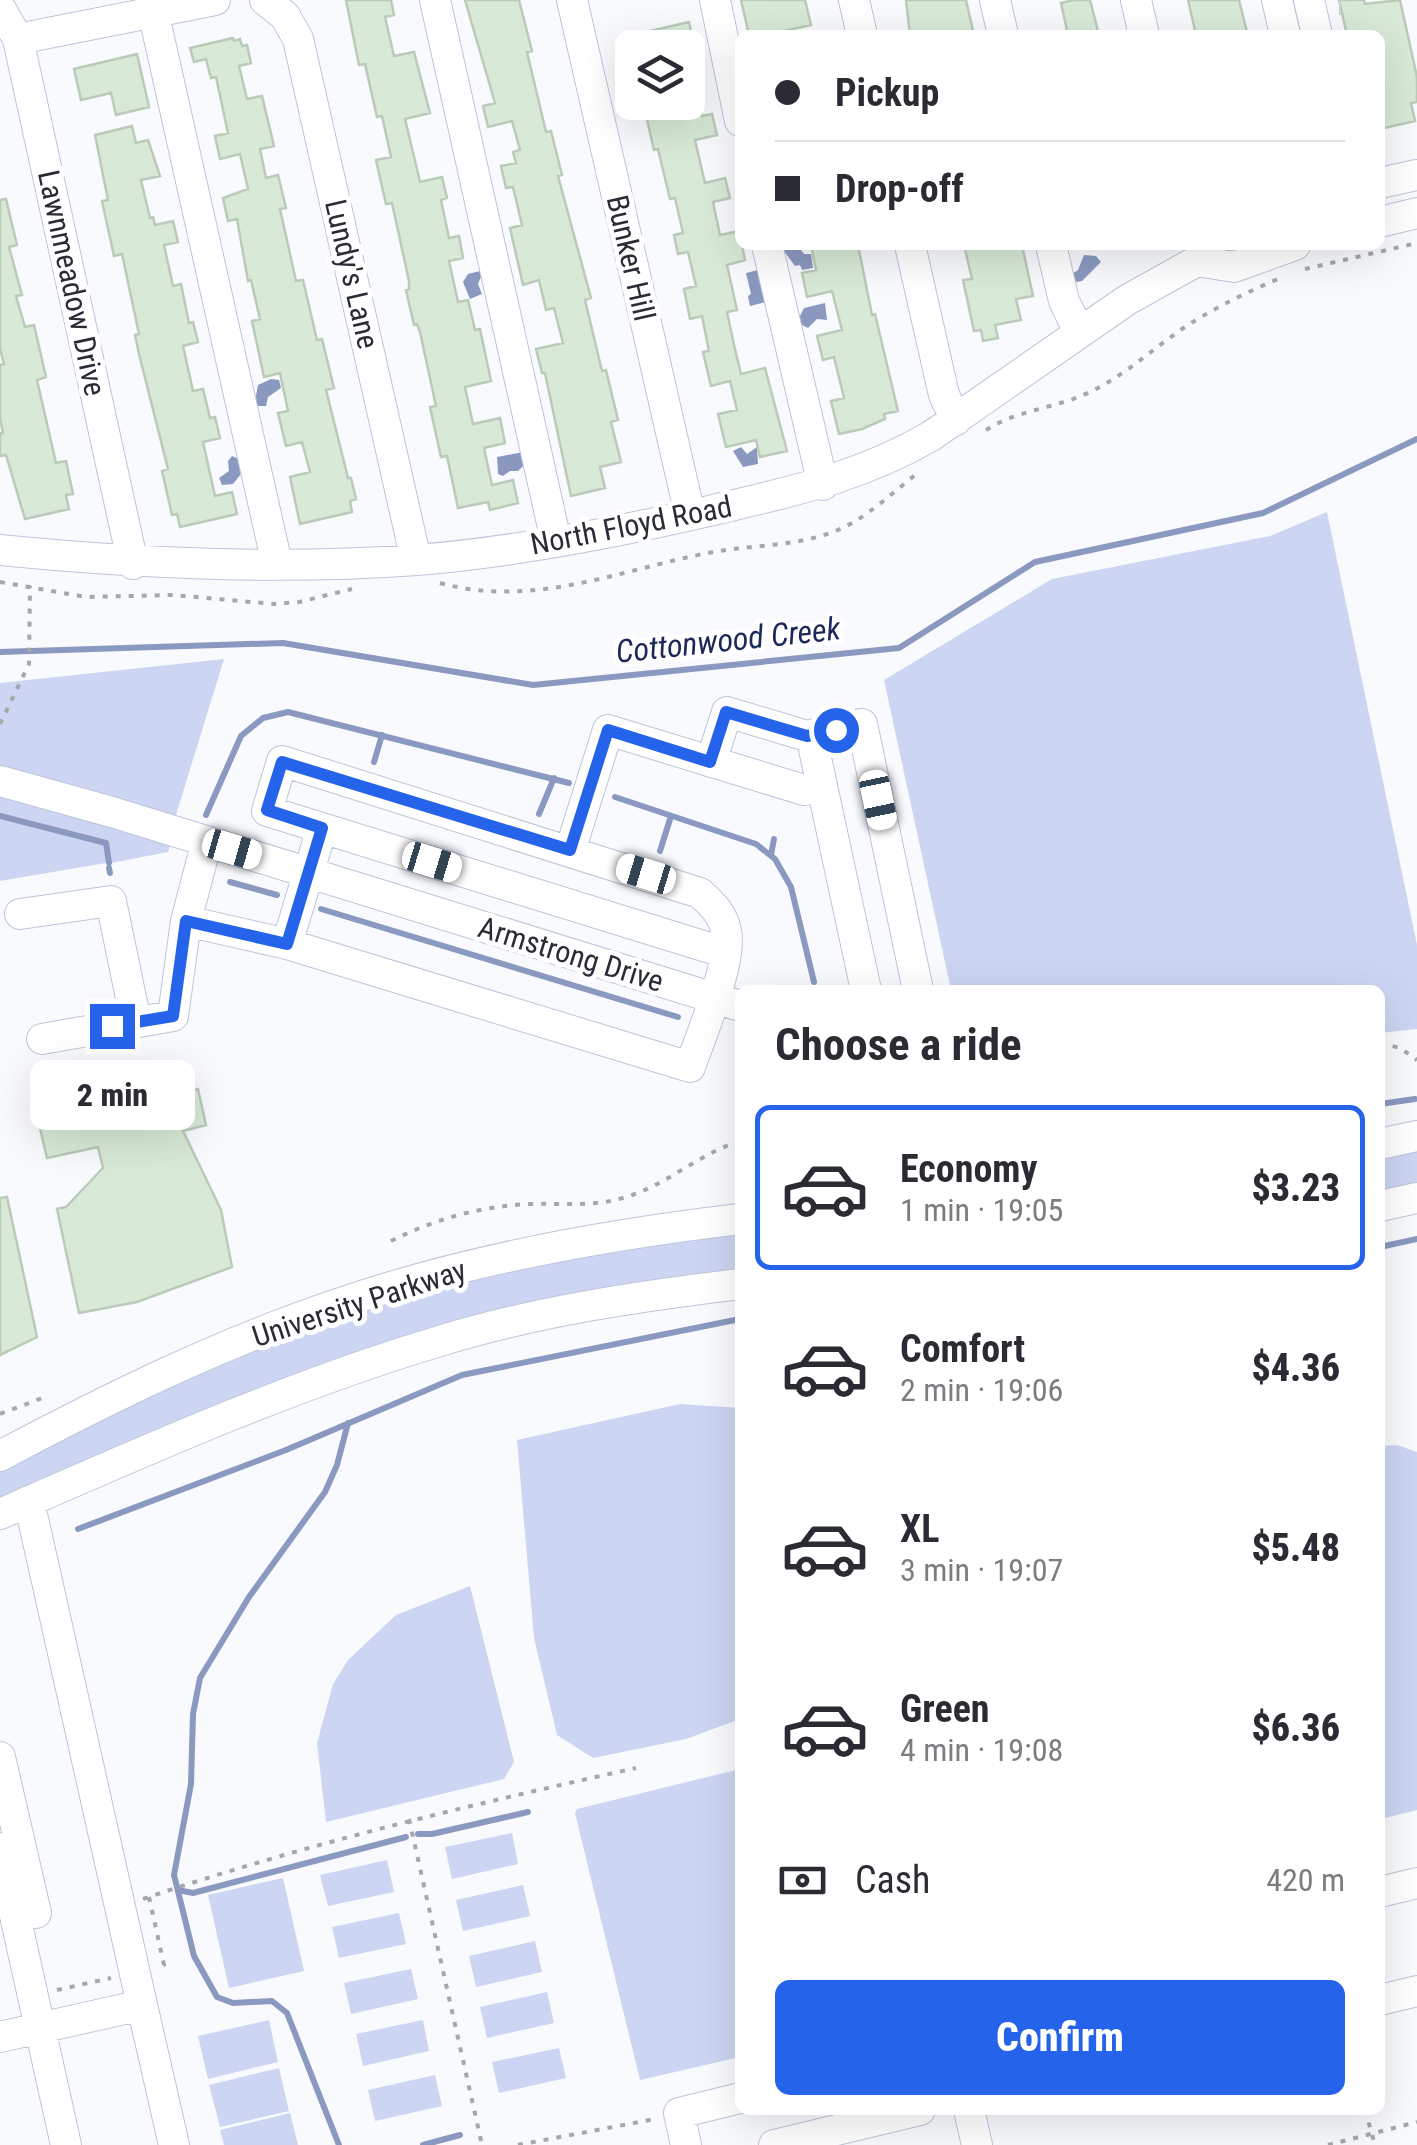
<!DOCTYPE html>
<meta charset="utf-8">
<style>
:root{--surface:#fff;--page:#f7f7f7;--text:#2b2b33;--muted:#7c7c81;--line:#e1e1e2;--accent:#2563eb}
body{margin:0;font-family:"Roboto Condensed",sans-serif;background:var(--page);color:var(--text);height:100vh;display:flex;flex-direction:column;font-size:38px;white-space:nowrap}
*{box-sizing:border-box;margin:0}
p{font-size:32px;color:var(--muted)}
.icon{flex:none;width:55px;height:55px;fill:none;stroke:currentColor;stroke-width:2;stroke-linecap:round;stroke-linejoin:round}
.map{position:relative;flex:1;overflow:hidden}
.drawer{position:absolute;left:735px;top:985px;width:650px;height:1130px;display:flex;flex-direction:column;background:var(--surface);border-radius:15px;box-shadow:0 10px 40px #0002}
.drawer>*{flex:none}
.hud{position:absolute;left:735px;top:30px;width:650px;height:220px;border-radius:15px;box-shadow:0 10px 40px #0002;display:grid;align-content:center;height:220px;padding:0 40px;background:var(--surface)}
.buttons{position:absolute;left:615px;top:30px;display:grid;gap:20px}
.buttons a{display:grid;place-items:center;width:90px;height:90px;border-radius:15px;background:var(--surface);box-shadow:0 10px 40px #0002;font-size:50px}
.end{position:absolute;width:45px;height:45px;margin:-22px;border:12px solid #2563eb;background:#fff;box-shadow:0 0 0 5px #fff}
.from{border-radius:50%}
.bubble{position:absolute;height:70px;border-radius:15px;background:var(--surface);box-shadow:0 10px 40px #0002;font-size:32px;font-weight:800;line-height:70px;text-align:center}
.car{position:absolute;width:30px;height:60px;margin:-30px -15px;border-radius:12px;box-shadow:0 0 8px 2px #0007;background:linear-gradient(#fff 24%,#345 0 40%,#fff 0 76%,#345 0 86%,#fff 0)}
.hud b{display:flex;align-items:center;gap:35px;height:95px;font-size:38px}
.hud b+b{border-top:2px solid var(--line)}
.hud i{width:25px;height:25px;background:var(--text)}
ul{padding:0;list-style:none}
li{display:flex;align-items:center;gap:30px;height:165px;margin:0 20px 15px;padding:0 20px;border:5px solid transparent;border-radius:15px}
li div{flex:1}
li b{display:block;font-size:38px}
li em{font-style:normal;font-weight:800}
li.current{border-color:var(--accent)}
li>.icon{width:90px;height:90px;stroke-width:1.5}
h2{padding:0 40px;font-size:45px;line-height:120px}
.pay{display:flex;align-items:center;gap:25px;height:110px;padding:0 40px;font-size:38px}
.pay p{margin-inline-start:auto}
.primary-button{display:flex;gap:20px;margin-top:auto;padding:20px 40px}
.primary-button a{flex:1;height:115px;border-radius:15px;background:var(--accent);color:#fff;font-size:40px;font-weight:800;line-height:115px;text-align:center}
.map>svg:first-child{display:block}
</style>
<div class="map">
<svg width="1417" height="2145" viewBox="0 0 1417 2145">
<rect width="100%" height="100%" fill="#f8fafe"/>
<path fill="#ccd6f2" d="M 1327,512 L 1417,945 L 1417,1029 L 1380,1033 L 1380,990 L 951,990 L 884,680 L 1052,579 L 1270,536 Z
M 224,659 L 175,818 L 0,766 L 0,683 Z
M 0,792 L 171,841 L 168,852 L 111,863 L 106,846 L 104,847 L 106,863 L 0,881 Z
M 1417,1147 L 1417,1189 L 1380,1197 L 1380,1155 Z
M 740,1230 L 740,1275 L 439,1328 L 0,1506 L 0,1471 C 72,1434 144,1394 217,1361 C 375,1289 569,1246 740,1230 Z
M 680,1404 L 740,1408 L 740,1719 L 686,1739 L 593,1758 L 557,1735 L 534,1638 L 517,1440 Z
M 1397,1445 L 1417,1452 L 1417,1810 L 1385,1818 L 1380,1817 L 1380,1446 Z
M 470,1586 L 514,1762 L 504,1779 L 326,1822 L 317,1743 L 333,1684 L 348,1660 L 396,1615 Z
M 740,1769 L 740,2057 L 640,2080 L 575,1813 L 577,1809 Z
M 512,1833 L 518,1864 L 452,1879 L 445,1847 Z
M 387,1860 L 394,1892 L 328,1906 L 320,1875 Z
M 283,1878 L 304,1971 L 229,1988 L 208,1895 Z
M 523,1885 L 530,1916 L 463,1931 L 456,1900 Z
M 399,1913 L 406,1944 L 339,1958 L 332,1927 Z
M 535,1941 L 542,1972 L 476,1987 L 469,1956 Z
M 411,1969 L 418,1999 L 351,2014 L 344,1983 Z
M 547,1992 L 554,2023 L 487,2038 L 480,2007 Z
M 269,2020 L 278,2062 L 208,2079 L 198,2036 Z
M 423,2020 L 429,2051 L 363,2066 L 356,2034 Z
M 559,2048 L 566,2078 L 499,2093 L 492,2062 Z
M 279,2068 L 289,2111 L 220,2127 L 209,2085 Z
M 435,2075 L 442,2106 L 375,2121 L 368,2090 Z
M 290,2113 L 298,2145 L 224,2145 L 220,2130 Z"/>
<path fill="#8b99c1" d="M 790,245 L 797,245 L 804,254 L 811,254 L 813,268 L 802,270 L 800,265 L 795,266 L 784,251 Z
M 1084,255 L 1096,256 L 1101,262 L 1082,281 L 1076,282 L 1072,274 L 1078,270 Z
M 758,270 L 766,302 L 750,306 L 748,296 L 751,294 L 746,273 Z
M 480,271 L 481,277 L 478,284 L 482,294 L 470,299 L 463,282 L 468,274 Z
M 825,303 L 827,320 L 817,319 L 808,328 L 800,324 L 799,318 L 804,308 Z
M 271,379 L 279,380 L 281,388 L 268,397 L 266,406 L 258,406 L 255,401 L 258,385 Z
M 741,447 L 747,454 L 757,447 L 758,464 L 743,467 L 733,451 Z
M 523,452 L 524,465 L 518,471 L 510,471 L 503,476 L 498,474 L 497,457 Z
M 232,456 L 239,459 L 241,474 L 233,484 L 222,485 L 219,478 L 229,471 L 228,461 Z"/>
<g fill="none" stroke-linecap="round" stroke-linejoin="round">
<path stroke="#8b99c1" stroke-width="6" d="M 0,652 L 283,643 L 533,685 L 899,648 L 1035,562 L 1263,513 L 1417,439
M 374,762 L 382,735
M 615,797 L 756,844 L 775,859 L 791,887 L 814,982
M 539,814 L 554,778
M 206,815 L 241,736 L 263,718 L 288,712 L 569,783
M 0,816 L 106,843 L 109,863
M 660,851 L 671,816
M 771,855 L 774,839
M 109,868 L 110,873
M 230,882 L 277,895
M 321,909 L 678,1017
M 1380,1104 L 1415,1099
M 1380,1247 L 1417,1239
M 78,1529 L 286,1450 L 462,1375 L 740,1319
M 418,1834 L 432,1834 L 528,1812
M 178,1890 L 193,1893 L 406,1837
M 339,2145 L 287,2013 L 272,2001 L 233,2003 L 217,1997 L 194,1956 L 174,1875 L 191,1784 L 193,1714 L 200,1678 L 249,1597 L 325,1492 L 337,1465 L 348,1423
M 423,2145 L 460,2135"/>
</g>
<path fill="#d8ead7" stroke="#bacbb9" stroke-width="2.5" d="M 346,0 L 391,0 L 394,15 L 385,17 L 394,56 L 414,52 L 430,113 L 405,119 L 420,182 L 442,177 L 447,198 L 441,200 L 449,238 L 459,236 L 463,258 L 449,261 L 458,302 L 468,300 L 475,330 L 480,329 L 491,381 L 465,387 L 473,424 L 500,418 L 505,443 L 484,448 L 492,485 L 513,480 L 518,503 L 490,510 L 488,502 L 458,508 L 447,456 L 441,457 L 430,407 L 436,406 L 420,332 L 417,324 L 414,325 L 406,290 L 409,289 L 409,281 L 392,203 L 386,204 L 376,160 L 391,157 L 382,116 L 377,117 L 365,64 L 359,65 Z
M 465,0 L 519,0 L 532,51 L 527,52 L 546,132 L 551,131 L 562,175 L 558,176 L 591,298 L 585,300 L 602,371 L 606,370 L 618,420 L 611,422 L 621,462 L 600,467 L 605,488 L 571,496 L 545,373 L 542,373 L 536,349 L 563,343 L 554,308 L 546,310 L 539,280 L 523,285 L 510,228 L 522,225 L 513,187 L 506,188 L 501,166 L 516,163 L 513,152 L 520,150 L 512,121 L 488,127 L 483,106 L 495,103 Z
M 741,0 L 805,0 L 811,25 L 766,35 L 749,35 Z
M 906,0 L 966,0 L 974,35 L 910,35 Z
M 1074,0 L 1090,0 L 1099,35 L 1068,35 L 1061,3 Z
M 1188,0 L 1239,0 L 1247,32 L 1196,35 Z
M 1339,0 L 1364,0 L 1365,4 L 1400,0 L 1417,77 L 1417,102 L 1411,103 L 1415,121 L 1380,129 L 1380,35 L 1347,35 Z
M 689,22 L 693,41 L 682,43 L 683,48 L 636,48 L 633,35 Z
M 233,38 L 234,41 L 240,39 L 242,46 L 247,45 L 251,63 L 239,66 L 247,99 L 262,96 L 274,146 L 260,149 L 266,178 L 278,175 L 286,208 L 280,209 L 296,281 L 303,280 L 317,340 L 322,339 L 334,388 L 326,390 L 348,478 L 351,478 L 356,499 L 350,501 L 352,512 L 300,524 L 290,477 L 310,472 L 302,442 L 286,446 L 278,413 L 288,411 L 280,373 L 264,377 L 252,321 L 260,319 L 251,280 L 248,281 L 237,219 L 228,221 L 223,198 L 248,189 L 240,154 L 220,159 L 215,136 L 228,133 L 216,77 L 211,78 L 206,59 L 194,62 L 190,48 Z
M 137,54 L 149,107 L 116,115 L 111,93 L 81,100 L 74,69 Z
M 643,102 L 699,102 L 702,116 L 712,114 L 717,135 L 695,140 L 705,183 L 725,178 L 730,198 L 713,202 L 720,235 L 739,231 L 745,260 L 727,265 L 737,310 L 727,312 L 734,345 L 741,374 L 765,368 L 787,451 L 760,457 L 756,440 L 726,447 L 718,414 L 737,410 L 730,381 L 711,386 L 703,352 L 709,351 L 702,316 L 690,319 L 684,289 L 696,286 L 688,252 L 678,254 L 674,235 L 683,233 L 675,198 L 670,199 L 658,149 L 654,150 Z
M 132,126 L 136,143 L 148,140 L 160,176 L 141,180 L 150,218 L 153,217 L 155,225 L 173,221 L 178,242 L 164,245 L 173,286 L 181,284 L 189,323 L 193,322 L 198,342 L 183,346 L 193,391 L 203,389 L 210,418 L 215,417 L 220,438 L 203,442 L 215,496 L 232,492 L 237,514 L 180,527 L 177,514 L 172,515 L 162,471 L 168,469 L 139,354 L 135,335 L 139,334 L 122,254 L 114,256 L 102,201 L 108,200 L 95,135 Z
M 6,199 L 17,245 L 9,247 L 22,295 L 16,296 L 25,327 L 34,325 L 46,377 L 37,380 L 56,463 L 66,461 L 73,494 L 66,495 L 69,509 L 25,519 L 6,455 L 0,456 L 0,433 L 3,433 L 0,418 L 0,365 L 4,364 L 0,349 L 0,200 Z
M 811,245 L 858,245 L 872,315 L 875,314 L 898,411 L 884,414 L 885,419 L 862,429 L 839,434 L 831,401 L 844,398 L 834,357 L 823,360 L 817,336 L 842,330 L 832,291 L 807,297 L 802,273 L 816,270 Z
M 964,245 L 1022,245 L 1033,296 L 1016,299 L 1021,320 L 995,325 L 998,338 L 983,341 L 981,330 L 974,331 L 963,280 L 972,279 Z
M 198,1089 L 206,1125 L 183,1131 L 221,1210 L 232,1267 L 137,1302 L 79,1313 L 57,1209 L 66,1207 L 103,1168 L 98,1147 L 47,1158 L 39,1124 Z
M 7,1197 L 37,1337 L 0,1355 L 0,1198 Z"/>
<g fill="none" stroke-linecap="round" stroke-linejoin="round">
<path stroke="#cfd1d6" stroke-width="30" stroke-dasharray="30 15" stroke-linecap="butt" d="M 1339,0 L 1341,0"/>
<defs>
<path id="minor" d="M 265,0 L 285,16 L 298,39 L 416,560
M 435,0 L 556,541
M 572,0 L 690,515
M 715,0 L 740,121
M 854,0 L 862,35
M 995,0 L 1003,35
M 1136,0 L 1144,35
M 1277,0 L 1285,35
M 1309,0 L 1317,35
M 0,8 L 18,39 L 133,564
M 153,11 L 277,564
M 18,39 L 215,0
M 1380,183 L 1417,175
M 1380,222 L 1417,213
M 767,245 L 823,485
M 910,245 L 944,395 L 956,420
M 1051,245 L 1064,301 L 1079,332
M 1197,261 L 1234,267 L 1295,245
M 0,550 C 139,564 278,570 417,560 C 515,552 614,533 709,511 C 789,492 859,478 931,436 L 1127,300 L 1197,261 L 1211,245
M 811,735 L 866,990
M 711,762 L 727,712 L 807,736 L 862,724 L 918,990
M 0,781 L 112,812 L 740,1006
M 570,851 L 608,730 L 804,790 L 822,786
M 20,914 L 111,901 L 136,1022
M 186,921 L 287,944 L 690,1067 C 701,1035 733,961 726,931 C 723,914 712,904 700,893 L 282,761 L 267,811 L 726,953
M 287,944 L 322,828
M 42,1039 L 173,1016 L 186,921 L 207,841
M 1380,1144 L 1417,1136
M 1380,1206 L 1417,1198
M 0,1456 C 107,1399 217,1345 332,1306 C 463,1260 603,1235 740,1219
M 0,1514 C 144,1451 289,1386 440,1341 C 537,1311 640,1296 740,1284
M 0,1757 L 36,1913
M 0,1848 L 66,2145
M 1380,1892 L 1417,1883
M 1380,2000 L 1417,1991
M 142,2005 L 174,2145
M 0,2037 L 142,2005 L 29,1501
M 969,2110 L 977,2145
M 686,2145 L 679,2113 L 740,2098
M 774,2145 L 920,2110"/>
</defs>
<use href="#minor" stroke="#bdc5da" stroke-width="32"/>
<path stroke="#a4a7ac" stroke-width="4" stroke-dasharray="5 8" stroke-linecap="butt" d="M 1305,269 L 1417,243
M 986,430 C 1019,409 1060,408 1094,390 C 1126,374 1153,349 1182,329 C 1212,309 1245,293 1278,279
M 0,582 L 86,597 L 173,595 L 274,604 L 299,602 L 352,589
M 440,583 C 532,608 614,572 703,554 C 748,544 795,548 838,530 C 868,517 893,492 919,472
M 0,724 L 29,664 L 30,586
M 1380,1043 L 1400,1048 L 1417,1060
M 391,1241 C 435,1219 481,1206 531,1204 C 563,1203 592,1207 623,1198 C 666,1186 698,1154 740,1141
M 0,1414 L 45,1397
M 409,1819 L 482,2145
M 149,1897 L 164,1965 L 158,1966
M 143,1899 C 305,1844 470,1805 636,1768
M 57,1990 L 111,1978
M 1380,2031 L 1381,2031
M 1365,2110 L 1375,2145
M 518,2145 L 655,2119
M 1328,2145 L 1417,2122"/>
<use href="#minor" stroke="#fff" stroke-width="30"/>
</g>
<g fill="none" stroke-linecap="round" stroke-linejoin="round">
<path stroke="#2563eb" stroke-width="12" d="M 112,1026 L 173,1016 L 186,921 L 287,944 L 322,828 L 267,810 L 282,762 L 570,850 L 608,730 L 710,762 L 726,712 L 807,736 L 836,730"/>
</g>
<g text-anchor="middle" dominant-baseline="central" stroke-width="10" stroke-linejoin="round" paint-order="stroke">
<g font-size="30" fill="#292c34" stroke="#fff">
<text transform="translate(631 258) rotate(77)">Bunker Hill</text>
<text transform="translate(352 274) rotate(77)">Lundy's Lane</text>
<text transform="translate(72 283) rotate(78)">Lawnmeadow Drive</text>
<text transform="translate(631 525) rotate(-11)">North Floyd Road</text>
<text transform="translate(571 954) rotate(17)">Armstrong Drive</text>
<text transform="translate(359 1303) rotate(-18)">University Parkway</text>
</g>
<g font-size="32" font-style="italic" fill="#1b2859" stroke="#fff">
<text transform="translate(728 640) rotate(-6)">Cottonwood Creek</text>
</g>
</g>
</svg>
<div class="buttons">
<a><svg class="icon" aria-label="layers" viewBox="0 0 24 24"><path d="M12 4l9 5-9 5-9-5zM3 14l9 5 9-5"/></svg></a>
</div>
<i class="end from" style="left:836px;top:730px"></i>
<i class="end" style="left:112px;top:1026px"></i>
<div class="bubble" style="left:30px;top:1060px;width:165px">2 min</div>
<i class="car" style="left:878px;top:800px;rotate:168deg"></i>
<i class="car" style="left:232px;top:849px;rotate:106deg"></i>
<i class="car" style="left:432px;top:862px;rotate:107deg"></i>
<i class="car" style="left:646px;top:874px;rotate:287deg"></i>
<div class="hud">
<b><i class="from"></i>Pickup</b>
<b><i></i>Drop-off</b>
</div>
<section class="drawer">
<h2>Choose a ride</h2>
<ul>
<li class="current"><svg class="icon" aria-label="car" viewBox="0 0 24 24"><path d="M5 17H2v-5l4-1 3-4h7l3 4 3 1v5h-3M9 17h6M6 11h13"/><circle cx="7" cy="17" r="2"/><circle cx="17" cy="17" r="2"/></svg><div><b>Economy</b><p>1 min · 19:05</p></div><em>$3.23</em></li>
<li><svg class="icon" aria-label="car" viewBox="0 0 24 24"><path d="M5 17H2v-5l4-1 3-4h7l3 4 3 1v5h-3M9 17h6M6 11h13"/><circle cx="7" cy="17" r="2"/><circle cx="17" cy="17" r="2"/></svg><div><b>Comfort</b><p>2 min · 19:06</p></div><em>$4.36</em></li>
<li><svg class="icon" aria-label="car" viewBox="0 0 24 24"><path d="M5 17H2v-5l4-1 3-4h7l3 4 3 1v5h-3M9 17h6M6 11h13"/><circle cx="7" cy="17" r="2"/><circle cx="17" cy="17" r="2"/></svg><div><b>XL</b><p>3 min · 19:07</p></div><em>$5.48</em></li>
<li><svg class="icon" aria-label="car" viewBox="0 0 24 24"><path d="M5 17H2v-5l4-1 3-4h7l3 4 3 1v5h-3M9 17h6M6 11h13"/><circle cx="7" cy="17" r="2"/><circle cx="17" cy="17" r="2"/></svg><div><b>Green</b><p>4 min · 19:08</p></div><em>$6.36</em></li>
</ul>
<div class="pay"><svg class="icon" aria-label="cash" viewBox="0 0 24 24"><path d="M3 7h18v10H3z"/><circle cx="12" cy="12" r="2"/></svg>Cash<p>420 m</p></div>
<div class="primary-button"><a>Confirm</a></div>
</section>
</div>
